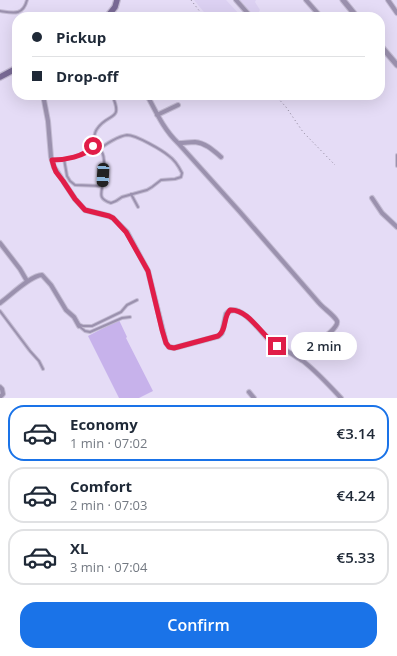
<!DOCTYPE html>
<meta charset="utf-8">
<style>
:root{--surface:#fff;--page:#f2f2f3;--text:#1f2937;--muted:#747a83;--line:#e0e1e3;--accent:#1a73e8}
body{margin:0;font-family:"Open Sans",sans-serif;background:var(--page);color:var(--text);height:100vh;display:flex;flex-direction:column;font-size:15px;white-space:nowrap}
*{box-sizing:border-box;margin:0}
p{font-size:13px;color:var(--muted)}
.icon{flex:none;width:22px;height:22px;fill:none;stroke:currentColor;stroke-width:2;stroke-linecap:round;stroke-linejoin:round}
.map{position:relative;height:398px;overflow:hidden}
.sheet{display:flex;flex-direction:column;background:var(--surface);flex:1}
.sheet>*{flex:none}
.hud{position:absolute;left:12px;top:12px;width:373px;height:88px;border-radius:16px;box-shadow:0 4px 16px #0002;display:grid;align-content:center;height:88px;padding:0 20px;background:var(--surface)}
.end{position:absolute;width:18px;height:18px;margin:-9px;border:5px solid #e11d48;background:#fff;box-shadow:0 0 0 2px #fff}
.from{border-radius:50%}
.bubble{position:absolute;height:28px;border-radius:14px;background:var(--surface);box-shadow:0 4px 16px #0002;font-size:13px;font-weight:600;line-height:28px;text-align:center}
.car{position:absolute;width:12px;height:24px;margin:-12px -6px;border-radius:5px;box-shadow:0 0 3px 1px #0007;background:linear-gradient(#222 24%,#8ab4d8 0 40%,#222 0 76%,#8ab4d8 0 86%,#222 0)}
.hud b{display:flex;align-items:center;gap:14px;height:38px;font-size:15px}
.hud b+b{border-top:1px solid var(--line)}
.hud i{width:10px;height:10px;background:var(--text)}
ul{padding:7px 0 0;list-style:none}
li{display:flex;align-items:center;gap:12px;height:56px;margin:0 8px 6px;padding:0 12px;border:2px solid var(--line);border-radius:16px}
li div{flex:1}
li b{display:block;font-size:15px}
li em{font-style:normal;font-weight:600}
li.on{border-color:var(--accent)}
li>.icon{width:36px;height:36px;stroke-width:1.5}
.cta{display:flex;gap:8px;margin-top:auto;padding:8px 20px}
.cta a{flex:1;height:46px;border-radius:16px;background:var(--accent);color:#fff;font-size:16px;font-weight:600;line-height:46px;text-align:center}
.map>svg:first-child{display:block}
</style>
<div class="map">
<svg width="397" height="398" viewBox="0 0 397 398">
<rect width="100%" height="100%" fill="#e5dcf6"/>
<path fill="#dcd1f2" d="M 194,0 L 226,0 L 242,17 L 208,17 Z
M 238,0 L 256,0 L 255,2 L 260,10 L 256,17 L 252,17 Z"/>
<path fill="#c7b2eb" d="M 119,320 L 127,337 L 126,338 L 153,391 L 139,398 L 119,398 L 88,336 Z"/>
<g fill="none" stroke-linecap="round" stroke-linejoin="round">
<defs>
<path id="service" d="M 0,11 C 13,13 23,16 27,0
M 93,146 C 95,147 99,149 101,151 C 106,156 104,176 103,183 C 101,194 98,199 111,203 L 116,201 L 122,197 L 147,190 L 152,187 L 161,180 L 175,179 L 181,177 L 182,173 C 179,167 175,160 169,156 C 162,150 136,135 127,135 C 119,136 105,144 99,150
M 64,159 L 67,176 L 70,181 L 75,185 L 102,186
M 52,160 C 55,160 58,160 61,160 C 68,159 89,153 92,147 C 95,141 93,134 97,129 C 108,112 124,122 112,95
M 397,166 L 397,155
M 131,194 L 138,207
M 0,311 L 30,351 L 39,361 L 43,369
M 78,324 L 83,326 L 92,326 L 121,312 L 127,305 L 137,300
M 79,326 L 85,331 L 90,332 L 122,318 L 130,317"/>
<path id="minor" d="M 236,0 L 251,17
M 306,0 L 321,17
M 388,0 L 397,13
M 43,95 L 48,121 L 51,157 L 54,167 L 75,199 L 85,210 L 109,216 L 113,218 L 127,232 L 148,271 L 166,343 L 169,347 L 174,348 L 219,336 L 222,333 L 226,314 C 238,298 263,335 271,342 C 276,346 282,348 287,351 C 292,354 298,358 303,361 C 317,372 329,385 341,398
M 147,95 C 156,112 164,130 178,143 L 240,212 L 319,303 C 323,308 334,315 337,321 C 340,330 304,351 299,358
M 157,115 L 178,105
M 178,143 C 184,143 190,142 195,142 C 206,143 214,151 221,157
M 372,198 L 382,213 L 397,227
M 0,243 L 20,269 L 27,281
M 0,303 C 10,296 31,275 42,275 L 51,285 L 66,310 L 74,317 L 79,326
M 0,387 L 2,389 L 3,394 L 0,397
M 249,392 L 254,398"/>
<path id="tertiary" d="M 343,0 L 357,17
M 380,45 L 397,65"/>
<path id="secondary" d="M 107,17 L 115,7 L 117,0
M 0,77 L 17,68"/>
</defs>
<use href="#service" stroke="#c3bbd2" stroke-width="4"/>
<use href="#minor" stroke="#c3bbd2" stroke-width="6"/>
<use href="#tertiary" stroke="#c3bbd2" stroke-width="7"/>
<use href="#secondary" stroke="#c3bbd2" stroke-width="8"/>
<path stroke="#8a8396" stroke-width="1" stroke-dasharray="1 3" stroke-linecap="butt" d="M 191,0 L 204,17
M 275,95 L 286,107 L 303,132 L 335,165"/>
<use href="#service" stroke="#9b91ae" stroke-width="2"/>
<use href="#minor" stroke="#9b91ae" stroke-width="4"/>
<use href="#tertiary" stroke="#9b91ae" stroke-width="5"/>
<use href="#secondary" stroke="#796a95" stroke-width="5.5"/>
</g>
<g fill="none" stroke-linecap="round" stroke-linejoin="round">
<path stroke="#e11d48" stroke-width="5" d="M 93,146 C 85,157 64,160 52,160 L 54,167 L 56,172 L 63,181 L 75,199 L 85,210 L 109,216 L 113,218 L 126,232 L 148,271 L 162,330 L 166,343 L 169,347 L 174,348 L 218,336 C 227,330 223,317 230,310 C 249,309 262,336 277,346"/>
</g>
</svg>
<i class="end from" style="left:93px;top:146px"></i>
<i class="end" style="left:277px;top:346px"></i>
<div class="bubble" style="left:291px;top:332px;width:66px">2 min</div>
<i class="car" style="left:103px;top:175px;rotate:183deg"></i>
<div class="hud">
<b><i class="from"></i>Pickup</b>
<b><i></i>Drop-off</b>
</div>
</div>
<section class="sheet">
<ul>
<li class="on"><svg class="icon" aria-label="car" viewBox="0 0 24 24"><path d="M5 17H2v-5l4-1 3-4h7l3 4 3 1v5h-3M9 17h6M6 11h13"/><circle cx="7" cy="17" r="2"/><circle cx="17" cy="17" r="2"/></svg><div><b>Economy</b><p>1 min · 07:02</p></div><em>€3.14</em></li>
<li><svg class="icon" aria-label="car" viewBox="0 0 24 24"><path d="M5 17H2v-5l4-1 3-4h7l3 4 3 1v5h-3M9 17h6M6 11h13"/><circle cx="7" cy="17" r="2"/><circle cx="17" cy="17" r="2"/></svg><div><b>Comfort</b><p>2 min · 07:03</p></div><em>€4.24</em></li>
<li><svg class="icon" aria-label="car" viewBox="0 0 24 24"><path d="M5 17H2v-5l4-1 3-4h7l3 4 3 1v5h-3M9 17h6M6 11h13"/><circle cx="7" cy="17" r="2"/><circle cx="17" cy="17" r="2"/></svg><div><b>XL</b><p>3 min · 07:04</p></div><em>€5.33</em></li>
</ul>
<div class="cta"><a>Confirm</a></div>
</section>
